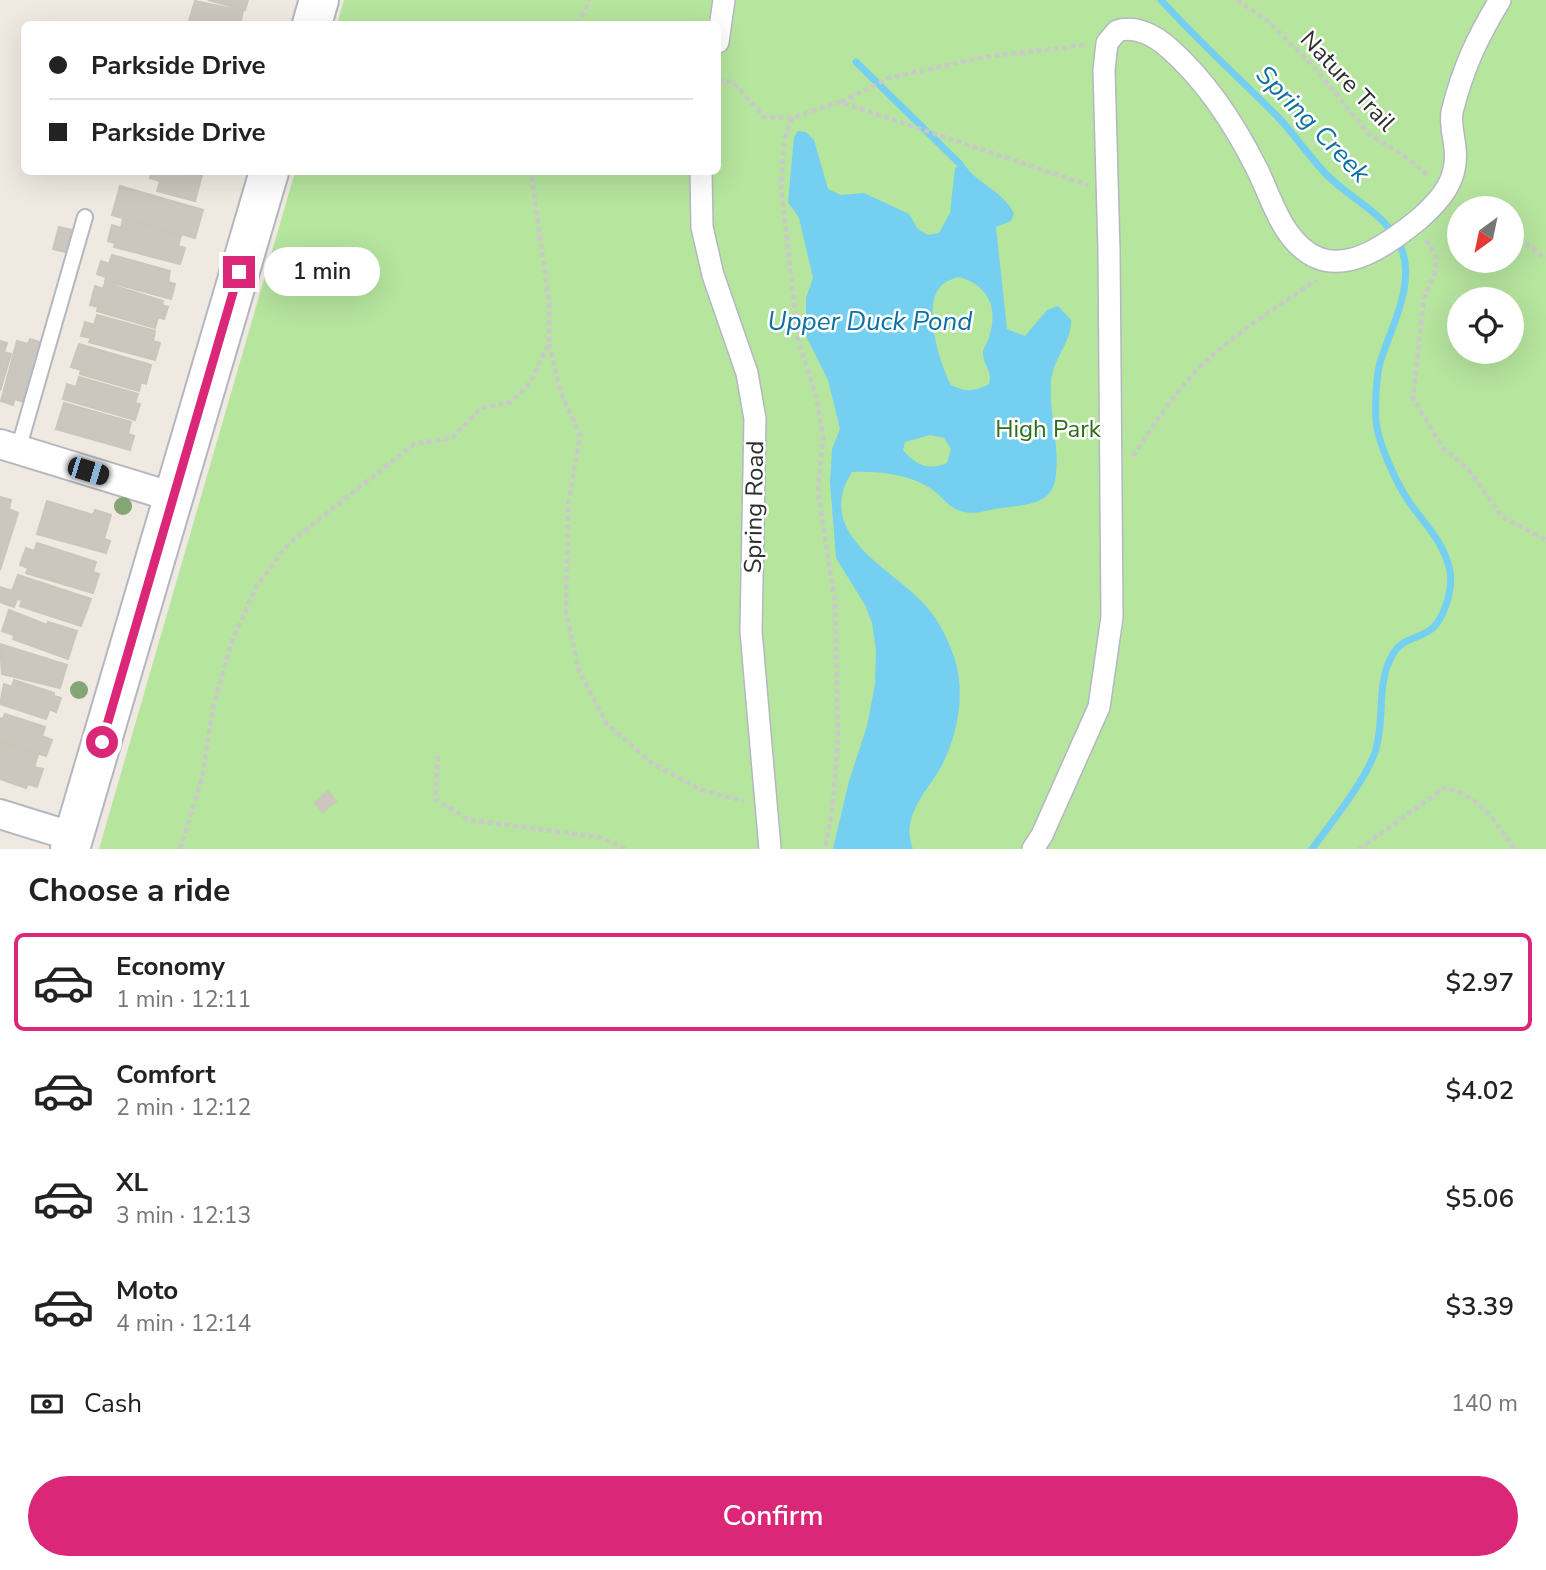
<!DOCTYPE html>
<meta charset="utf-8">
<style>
:root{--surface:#fff;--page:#f6f6f6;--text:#222;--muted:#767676;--line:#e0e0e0;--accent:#db2777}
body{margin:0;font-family:"Nunito Sans",sans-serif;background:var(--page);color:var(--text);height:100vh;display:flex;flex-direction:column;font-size:26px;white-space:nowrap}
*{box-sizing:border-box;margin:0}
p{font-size:23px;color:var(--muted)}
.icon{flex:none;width:38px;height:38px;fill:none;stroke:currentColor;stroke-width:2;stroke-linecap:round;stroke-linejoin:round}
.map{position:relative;height:849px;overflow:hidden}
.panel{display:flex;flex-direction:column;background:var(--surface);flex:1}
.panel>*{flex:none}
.top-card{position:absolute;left:21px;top:21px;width:700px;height:154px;border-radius:10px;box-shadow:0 7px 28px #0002;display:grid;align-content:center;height:154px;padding:0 28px;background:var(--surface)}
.needle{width:46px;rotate:213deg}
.tools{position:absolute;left:1447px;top:196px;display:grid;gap:14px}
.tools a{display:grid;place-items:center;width:77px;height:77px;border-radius:50%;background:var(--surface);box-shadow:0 7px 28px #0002;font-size:35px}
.end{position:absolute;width:32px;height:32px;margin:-16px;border:9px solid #db2777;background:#fff;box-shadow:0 0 0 4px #fff}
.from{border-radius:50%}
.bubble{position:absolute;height:49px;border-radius:24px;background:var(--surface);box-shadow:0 7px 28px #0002;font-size:23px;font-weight:600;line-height:49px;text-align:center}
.car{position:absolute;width:21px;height:42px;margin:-21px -10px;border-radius:9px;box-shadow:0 0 5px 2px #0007;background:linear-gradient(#222 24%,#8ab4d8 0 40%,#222 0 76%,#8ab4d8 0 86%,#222 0)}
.top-card b{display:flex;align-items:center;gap:24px;height:66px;font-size:26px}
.top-card b+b{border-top:2px solid var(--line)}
.top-card i{width:18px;height:18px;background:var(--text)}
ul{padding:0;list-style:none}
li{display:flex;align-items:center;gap:21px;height:98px;margin:0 14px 10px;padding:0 14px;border:4px solid transparent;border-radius:10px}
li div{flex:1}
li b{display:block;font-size:26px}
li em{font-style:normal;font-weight:600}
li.active{border-color:var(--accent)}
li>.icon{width:63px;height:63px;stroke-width:1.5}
h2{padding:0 28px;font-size:32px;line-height:84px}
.pay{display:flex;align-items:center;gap:18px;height:77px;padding:0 28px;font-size:26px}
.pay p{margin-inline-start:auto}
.action{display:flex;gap:14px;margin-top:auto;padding:14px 28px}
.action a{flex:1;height:80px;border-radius:42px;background:var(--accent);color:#fff;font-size:28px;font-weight:600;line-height:80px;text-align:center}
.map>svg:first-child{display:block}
</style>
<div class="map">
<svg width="1546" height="849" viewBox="0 0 1546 849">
<rect width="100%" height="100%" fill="#efe9e1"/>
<path fill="#b6e59e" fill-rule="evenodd" d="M 344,0 L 1546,0 L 1546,849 L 99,849 L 295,172 L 718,172 L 718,24 L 337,24 ZM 1460,208 L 1512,208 L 1512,261 L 1460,261 ZM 1460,299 L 1512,299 L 1512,352 L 1460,352 Z"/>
<path fill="#75cff0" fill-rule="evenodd" d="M 798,131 L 806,132 L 814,140 L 828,189 L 841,195 L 864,193 L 909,214 L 918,229 L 928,235 L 939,233 L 950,213 L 955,168 L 964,164 C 977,184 1005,192 1014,214 L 1011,221 L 996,227 L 1007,329 L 1025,336 L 1047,310 L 1058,306 L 1071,320 C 1072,343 1051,360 1051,385 C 1049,417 1061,448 1055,481 C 1050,506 1021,505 1002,508 C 990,509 976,515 965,512 C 949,510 943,496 930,488 C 908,474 878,471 852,472 C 812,535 893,568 926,606 C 940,622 950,643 956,663 C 965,696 957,737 941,767 C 926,793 900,817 913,849 L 833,849 L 849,781 L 867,726 L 875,684 L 876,650 L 872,623 L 865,605 L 836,558 L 830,482 L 832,449 L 840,429 L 828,380 L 806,336 L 806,298 L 813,278 L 799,218 L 788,202 L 794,137 ZM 958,277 C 988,284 999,308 989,337 C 988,342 983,348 983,353 C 983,366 993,371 989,384 C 973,392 967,392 951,385 C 940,364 920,303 943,284 C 946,281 953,279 958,277 ZM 930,435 L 944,438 L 951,449 L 947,463 C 928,471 916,465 903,450 L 905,442 Z"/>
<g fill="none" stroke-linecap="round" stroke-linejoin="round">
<path stroke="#75cff0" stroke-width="7" d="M 1161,0 C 1198,41 1238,77 1277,116 C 1294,134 1308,155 1325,173 C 1349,199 1389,214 1402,250 C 1415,287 1390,329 1380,363 C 1376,378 1375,404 1376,421 C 1378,443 1397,485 1410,503 C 1426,526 1444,542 1450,571 C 1453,589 1444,623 1427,632 C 1413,640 1401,640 1393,654 C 1375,684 1386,719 1375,752 C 1365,781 1331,823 1312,849
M 856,62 L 960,164"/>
</g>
<path fill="#cbc7bf" stroke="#cbc5ba" stroke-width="2" d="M 208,0 L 248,0 L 245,10 Z
M 195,1 L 243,11 L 240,24 L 200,24 L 189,21 Z
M 152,172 L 202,175 L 195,201 L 157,191 L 160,181 L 150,178 Z
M 120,186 L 203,210 L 195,238 L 112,215 Z
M 123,219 L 181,236 L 178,246 L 185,248 L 180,264 L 114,247 L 115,243 L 108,241 L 112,225 L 121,228 Z
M 59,227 L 72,230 L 65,252 L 53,249 Z
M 112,255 L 170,271 L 168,282 L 175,284 L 171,299 L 105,281 L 106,277 L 97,274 L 101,261 L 109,264 Z
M 105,283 L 163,301 L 162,305 L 168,307 L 164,319 L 158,317 L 155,328 L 97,311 L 98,307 L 90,305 L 95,286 L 103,289 Z
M 97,315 L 155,331 L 153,341 L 160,343 L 155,360 L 89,342 L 91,338 L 81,336 L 85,322 L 94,325 Z
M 30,339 L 45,344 L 25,402 L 14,399 L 13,405 L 1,401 L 17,341 L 28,344 Z
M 0,341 L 7,343 L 4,352 L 11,354 L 0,391 Z
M 79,344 L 151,365 L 146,384 L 141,382 L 139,391 L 80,374 L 81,370 L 71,367 Z
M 79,377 L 138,394 L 135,403 L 140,404 L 135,420 L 63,399 L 67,384 L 76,387 Z
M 64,403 L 131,422 L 128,434 L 134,436 L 130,450 L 56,429 Z
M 0,497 L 11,500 L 9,509 L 18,513 L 0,570 Z
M 47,501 L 93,515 L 95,510 L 111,515 L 104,539 L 110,541 L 106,553 L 37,534 Z
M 37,543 L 96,562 L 93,572 L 99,574 L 93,593 L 26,573 L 28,568 L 20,565 L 26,548 L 34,551 Z
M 18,575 L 91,599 L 81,626 L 20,606 L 22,600 L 17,599 L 14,607 L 0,602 L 0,587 L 12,591 Z
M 9,610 L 47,625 L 48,622 L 77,631 L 68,659 L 13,639 L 14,635 L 2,631 Z
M 0,644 L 67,665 L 60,688 L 2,674 Z
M 14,680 L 54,693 L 54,696 L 61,698 L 56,712 L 50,709 L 46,719 L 0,704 L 4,684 L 12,687 Z
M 5,714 L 45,727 L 42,736 L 52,740 L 46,756 L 0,741 L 0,718 L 3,719 Z
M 0,743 L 38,755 L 34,767 L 43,769 L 37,787 L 28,784 L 26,788 L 0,779 Z
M 328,791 L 336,801 L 323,812 L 315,803 Z"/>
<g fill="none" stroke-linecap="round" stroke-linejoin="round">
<defs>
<path id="service" d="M 18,450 L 85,217"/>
<path id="pedestrian" d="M 718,42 L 724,0
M 701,172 L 702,227 L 713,275 L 747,373 L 755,419 L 751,631 L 770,849
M 1033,849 L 1042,835 L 1099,707 L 1112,617 L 1109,250 L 1104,70 L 1107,43 L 1117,31 C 1136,25 1156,36 1170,49 C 1206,81 1235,125 1257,169 C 1267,189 1274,212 1287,231 C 1326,288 1377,253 1418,220 C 1440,201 1459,180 1455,148 C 1454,137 1450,123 1452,112 C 1463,68 1477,38 1500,0"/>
<path id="minor" d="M 0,444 L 173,497
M 0,814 L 74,837"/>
<path id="secondary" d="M 312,24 L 319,0
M 70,849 L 269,172"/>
</defs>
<use href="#service" stroke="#b4b7c1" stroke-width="18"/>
<use href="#pedestrian" stroke="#b4b7c1" stroke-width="24"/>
<use href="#minor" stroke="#b4b7c1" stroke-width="32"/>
<use href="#secondary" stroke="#b4b7c1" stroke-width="42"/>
<path stroke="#c9c9c9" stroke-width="4.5" stroke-dasharray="5 3.5" stroke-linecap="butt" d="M 1237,0 L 1268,21 L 1315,68 L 1369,134 L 1409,159 L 1428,176
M 577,24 L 590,0
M 718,80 L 733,82 L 764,117 L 792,118 L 840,102 L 1088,185
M 841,102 L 889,78 L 984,57 L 1086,45
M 792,118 L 784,141 L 781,187 L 798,339 L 816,396 L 823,437 L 818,491 L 835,603 L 838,738 L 832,812 L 825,849
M 1512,233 L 1546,259
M 1426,240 L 1435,254 L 1436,270 L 1424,298 L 1413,398 L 1442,447 L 1469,470 L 1501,516 L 1546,540
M 549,344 L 561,393 L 580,435 L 568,507 L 566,612 L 579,671 L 607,724 L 652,763 L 701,790 L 744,801
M 1133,456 C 1152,428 1170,399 1193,374 C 1228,337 1275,309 1316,280
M 438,756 L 435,799 L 469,820 L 599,837 L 626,849
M 180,849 L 202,778 L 213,707 L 232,641 L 257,585 L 289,543 L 414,444 L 452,438 L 481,408 L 511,402 L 530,383 L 549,343 L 549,303 L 531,172
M 1359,849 L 1444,788 C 1483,797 1492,819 1515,849"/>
<use href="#service" stroke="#fff" stroke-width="14"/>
<use href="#pedestrian" stroke="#fff" stroke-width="21"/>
<use href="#minor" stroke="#fff" stroke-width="28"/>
<use href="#secondary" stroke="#fff" stroke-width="38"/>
</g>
<g fill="#84a574">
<circle cx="123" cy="506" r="9"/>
<circle cx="79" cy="690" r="9"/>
</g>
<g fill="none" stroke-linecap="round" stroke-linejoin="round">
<path stroke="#db2777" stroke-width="9" d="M 102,742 L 239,272"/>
</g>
<g text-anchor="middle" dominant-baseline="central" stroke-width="5" stroke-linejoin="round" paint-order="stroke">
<g font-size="24" fill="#2e2e2e" stroke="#fff">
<text transform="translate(1348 81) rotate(47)">Nature Trail</text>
<text transform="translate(754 507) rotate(-89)">Spring Road</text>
</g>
<g font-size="24" fill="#2c6e1b" stroke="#fff">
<text x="1048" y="429">High Park</text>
</g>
<g font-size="26" font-style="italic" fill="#0d6fa3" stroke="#fff">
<text transform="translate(1313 124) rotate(46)">Spring Creek</text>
<text x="870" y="321">Upper Duck Pond</text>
</g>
</g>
</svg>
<div class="tools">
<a><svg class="needle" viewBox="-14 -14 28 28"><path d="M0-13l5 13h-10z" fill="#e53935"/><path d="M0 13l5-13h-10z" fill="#767676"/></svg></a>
<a><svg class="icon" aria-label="locate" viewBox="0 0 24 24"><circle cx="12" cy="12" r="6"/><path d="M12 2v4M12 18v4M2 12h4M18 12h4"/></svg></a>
</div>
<i class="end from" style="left:102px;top:742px"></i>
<i class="end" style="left:239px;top:272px"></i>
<div class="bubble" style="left:264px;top:247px;width:116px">1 min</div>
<i class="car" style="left:88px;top:471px;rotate:107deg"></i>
<div class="top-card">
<b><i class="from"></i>Parkside Drive</b>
<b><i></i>Parkside Drive</b>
</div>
</div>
<section class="panel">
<h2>Choose a ride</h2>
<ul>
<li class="active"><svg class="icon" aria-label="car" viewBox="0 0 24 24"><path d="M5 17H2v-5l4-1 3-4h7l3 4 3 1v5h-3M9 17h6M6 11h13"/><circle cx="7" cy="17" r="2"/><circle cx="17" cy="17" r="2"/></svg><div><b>Economy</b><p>1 min · 12:11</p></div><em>$2.97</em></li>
<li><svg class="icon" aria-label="car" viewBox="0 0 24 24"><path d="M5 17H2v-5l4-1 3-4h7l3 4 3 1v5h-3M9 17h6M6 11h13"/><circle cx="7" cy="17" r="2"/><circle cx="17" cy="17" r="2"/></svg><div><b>Comfort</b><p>2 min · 12:12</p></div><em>$4.02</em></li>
<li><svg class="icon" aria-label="car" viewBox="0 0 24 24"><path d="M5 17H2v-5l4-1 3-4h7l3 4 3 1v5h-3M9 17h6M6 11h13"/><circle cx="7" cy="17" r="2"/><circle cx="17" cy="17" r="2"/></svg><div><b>XL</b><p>3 min · 12:13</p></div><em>$5.06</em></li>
<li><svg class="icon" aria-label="car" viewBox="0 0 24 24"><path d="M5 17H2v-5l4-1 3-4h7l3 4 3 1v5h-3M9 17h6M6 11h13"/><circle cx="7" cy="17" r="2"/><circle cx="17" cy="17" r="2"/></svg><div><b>Moto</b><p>4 min · 12:14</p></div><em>$3.39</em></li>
</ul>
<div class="pay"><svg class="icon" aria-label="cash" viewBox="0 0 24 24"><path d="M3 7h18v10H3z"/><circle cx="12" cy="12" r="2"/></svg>Cash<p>140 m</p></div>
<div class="action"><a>Confirm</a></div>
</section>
